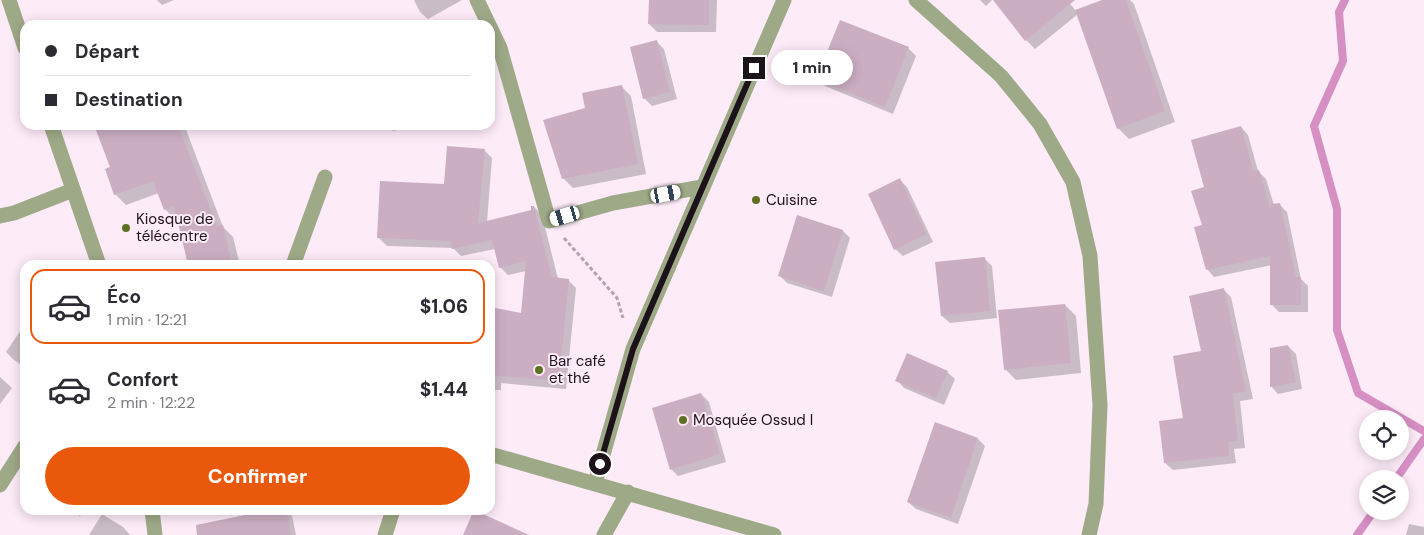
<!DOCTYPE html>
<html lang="fr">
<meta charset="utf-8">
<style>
:root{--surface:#fff;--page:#f7f7f7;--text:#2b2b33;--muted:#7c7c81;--line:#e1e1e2;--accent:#ea580c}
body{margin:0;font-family:"DM Sans",sans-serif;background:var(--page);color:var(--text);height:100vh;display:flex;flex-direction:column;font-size:19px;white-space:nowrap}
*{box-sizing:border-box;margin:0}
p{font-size:16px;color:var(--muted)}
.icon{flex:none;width:28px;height:28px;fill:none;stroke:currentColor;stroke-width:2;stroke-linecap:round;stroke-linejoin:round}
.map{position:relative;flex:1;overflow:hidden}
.side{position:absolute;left:20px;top:260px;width:475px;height:255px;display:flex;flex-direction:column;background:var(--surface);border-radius:15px;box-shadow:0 2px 12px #0003}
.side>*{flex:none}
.hud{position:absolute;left:20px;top:20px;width:475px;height:110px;border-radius:15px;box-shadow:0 2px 12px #0003;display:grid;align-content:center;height:110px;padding:0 25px;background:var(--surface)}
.buttons{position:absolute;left:1359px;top:410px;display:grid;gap:10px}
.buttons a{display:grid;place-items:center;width:50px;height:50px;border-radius:50%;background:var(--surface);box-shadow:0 2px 12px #0003;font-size:25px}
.end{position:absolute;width:22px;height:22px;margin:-11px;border:6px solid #1c1219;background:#fff;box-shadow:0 0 0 2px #fff}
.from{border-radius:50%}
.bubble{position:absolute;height:35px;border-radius:18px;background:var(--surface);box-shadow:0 2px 12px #0003;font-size:16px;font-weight:800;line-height:35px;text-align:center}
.car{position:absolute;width:15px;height:30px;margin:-15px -8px;border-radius:6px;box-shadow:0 0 4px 1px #0007;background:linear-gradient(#fff 24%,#345 0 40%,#fff 0 76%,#345 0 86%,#fff 0)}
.hud b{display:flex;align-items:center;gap:18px;height:48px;font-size:19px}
.hud b+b{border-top:1px solid var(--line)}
.hud i{width:12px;height:12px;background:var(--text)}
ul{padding:9px 0 0;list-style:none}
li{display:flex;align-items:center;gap:15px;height:75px;margin:0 10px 8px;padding:0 15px;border:2px solid transparent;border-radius:15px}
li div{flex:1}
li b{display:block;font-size:19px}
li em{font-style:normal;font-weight:800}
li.active{border-color:var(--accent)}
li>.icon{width:45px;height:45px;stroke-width:1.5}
.action{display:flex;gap:10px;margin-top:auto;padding:10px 25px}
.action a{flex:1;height:58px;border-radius:30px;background:var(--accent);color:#fff;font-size:20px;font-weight:800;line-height:58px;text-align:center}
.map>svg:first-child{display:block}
</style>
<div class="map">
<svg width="1424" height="535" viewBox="0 0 1424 535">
<rect width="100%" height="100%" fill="#fdebf8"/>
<path fill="#0003" d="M 157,0 L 174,0 L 162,5 Z
M 414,0 L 462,0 L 428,19 L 420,12 Z
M 650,0 L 717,0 L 716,32 L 657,32 L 649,24 Z
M 980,0 L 992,0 L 986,6 Z
M 994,0 L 1067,0 L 1076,11 L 1106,0 L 1130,0 L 1134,4 L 1175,122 L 1129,139 L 1118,128 L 1078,14 L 1035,49 L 1026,40 Z
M 657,42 L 664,49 L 677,99 L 652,106 L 644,98 Z
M 908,48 L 916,56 L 893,114 L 825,86 L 818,79 Z
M 622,87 L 631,96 L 646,174 L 573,188 L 563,178 L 586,109 Z
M 95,125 L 190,125 L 185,127 L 223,227 L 233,237 L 240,265 L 190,265 L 179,219 L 175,220 L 165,209 L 159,193 L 126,205 L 115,194 L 111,168 Z
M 387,125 L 420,125 L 393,131 Z
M 1241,127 L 1248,135 L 1258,171 L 1266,179 L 1274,205 L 1280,205 L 1287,212 L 1301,279 L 1308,286 L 1308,312 L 1279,312 L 1271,304 L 1272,265 L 1214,277 L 1207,269 L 1204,226 L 1205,188 Z
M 484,150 L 492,158 L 487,222 L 532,211 L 534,207 L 542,215 L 558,279 L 568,280 L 576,288 L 566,389 L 501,383 L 501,390 L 490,390 L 490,309 L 522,315 L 526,271 L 508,275 L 500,267 L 495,249 L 461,256 L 453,248 L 387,246 L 379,238 L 445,185 Z
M 900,180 L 907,187 L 933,242 L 903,256 L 895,249 Z
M 843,231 L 850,238 L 832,297 L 787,283 L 779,275 Z
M 984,258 L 992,266 L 997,318 L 950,323 L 942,316 Z
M 1223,289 L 1231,297 L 1253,399 L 1240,401 L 1245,448 L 1234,449 L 1236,463 L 1173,470 L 1165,463 L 1185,419 L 1203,352 Z
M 1065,305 L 1076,316 L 1081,373 L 1016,380 L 1005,369 Z
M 25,324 L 25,367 L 14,360 L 6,352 Z
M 1288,346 L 1296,354 L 1302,389 L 1278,394 L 1271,386 Z
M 947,372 L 955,379 L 944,405 L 904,388 L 897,380 Z
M 0,377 L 12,388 L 0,404 Z
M 701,394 L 709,402 L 726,462 L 678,476 L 671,469 Z
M 978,439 L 985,446 L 958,524 L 916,509 L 908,502 Z
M 70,510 L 84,510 L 80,516 Z
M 276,510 L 286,510 L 292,516 L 296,535 L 240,535 Z
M 102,514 L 123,527 L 130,535 L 89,535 Z
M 1409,524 L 1424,527 L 1424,535 L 1406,535 Z"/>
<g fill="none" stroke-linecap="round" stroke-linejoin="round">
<path stroke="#d68fc3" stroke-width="8" d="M 1345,0 L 1339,12 L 1343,61 L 1314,126 L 1337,209 L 1337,330 L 1358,393 L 1424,431
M 1396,479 L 1424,439
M 1357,535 L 1374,511"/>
</g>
<path fill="#cbaec2" d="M 649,0 L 709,0 L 709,25 L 648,24 Z
M 993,0 L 1075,0 L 1025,41 Z
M 1102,0 L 1126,0 L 1165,111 L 1117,129 L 1075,10 Z
M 840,20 L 909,47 L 885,107 L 816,79 Z
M 657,40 L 670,92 L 643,99 L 630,47 Z
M 622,85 L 638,164 L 562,179 L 543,120 L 585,108 L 582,93 Z
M 94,125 L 178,125 L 217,226 L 223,225 L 232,265 L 188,265 L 174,206 L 164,210 L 153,181 L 114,195 L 105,169 L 110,167 Z
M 1241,126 L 1253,171 L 1259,170 L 1270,208 L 1271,204 L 1280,203 L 1296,277 L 1301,277 L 1301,305 L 1270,305 L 1270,256 L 1206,270 L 1194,227 L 1202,225 L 1191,191 L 1204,187 L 1191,140 Z
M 447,146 L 485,149 L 478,223 L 531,210 L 531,206 L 534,206 L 552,277 L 569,279 L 559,381 L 490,375 L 490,307 L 521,313 L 526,261 L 499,268 L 492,240 L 452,249 L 450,241 L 377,238 L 380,181 L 444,184 Z
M 900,178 L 926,234 L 894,250 L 868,194 Z
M 797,215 L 843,230 L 824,291 L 778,276 Z
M 985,257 L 990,311 L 941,316 L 935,262 Z
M 1224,288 L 1246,391 L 1233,394 L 1238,441 L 1228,442 L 1229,456 L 1164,463 L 1159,421 L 1183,418 L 1173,356 L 1201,351 L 1189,296 Z
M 1065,304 L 1071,363 L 1004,370 L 998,310 Z
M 1288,345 L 1296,382 L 1270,387 L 1270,348 Z
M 907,353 L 948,371 L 936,398 L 895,381 Z
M 701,393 L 720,454 L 670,470 L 652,408 Z
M 935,422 L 978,438 L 951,518 L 907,502 Z
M 270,510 L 286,510 L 291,535 L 197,535 L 196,525 Z
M 474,510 L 529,535 L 463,535 Z"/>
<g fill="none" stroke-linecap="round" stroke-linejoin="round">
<path stroke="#b2a3ae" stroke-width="3" stroke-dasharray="4 2.5" stroke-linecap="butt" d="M 564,238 L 617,298 L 623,318"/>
<path stroke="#9ea987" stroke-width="15" d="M 477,0 L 489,25
M 916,0 L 1001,76 L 1040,124 L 1073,182 L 1090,256 L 1100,405 L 1096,504 L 1089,535
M 490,27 L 500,48 L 549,221 L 613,203 L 702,187
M 0,216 L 14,213 L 73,190
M 293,265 L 325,177
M 595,483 L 633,349 L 784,0
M 0,485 L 25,446
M 152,510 L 155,535
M 385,535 L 393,510
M 604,535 L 628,492"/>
<path stroke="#9ea987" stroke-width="15" d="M 9,0 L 25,48
M 51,125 L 99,265
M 490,454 L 774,535"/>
</g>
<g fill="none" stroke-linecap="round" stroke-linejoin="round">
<path stroke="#1c1219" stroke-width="6" d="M 600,464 L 633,349 L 754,68"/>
</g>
<g fill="#5e7120" stroke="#fdebf8" stroke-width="2">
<circle cx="756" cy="200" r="5"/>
<circle cx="126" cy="228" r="5"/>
<circle cx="539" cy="370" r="5"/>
<circle cx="683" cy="420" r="5"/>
</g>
<g text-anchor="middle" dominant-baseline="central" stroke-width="4" stroke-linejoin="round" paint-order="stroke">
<g font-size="15" fill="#1c1219" stroke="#fdebf8" text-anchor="start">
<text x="766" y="200">Cuisine</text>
<text x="136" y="219">Kiosque de<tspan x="136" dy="17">télécentre</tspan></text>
<text x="549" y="361">Bar café<tspan x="549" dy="17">et thé</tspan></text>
<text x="693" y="420">Mosquée Ossud I</text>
</g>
</g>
</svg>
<div class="buttons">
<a><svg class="icon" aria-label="locate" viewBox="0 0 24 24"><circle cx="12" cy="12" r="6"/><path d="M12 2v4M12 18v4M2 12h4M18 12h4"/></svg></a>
<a><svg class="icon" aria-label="layers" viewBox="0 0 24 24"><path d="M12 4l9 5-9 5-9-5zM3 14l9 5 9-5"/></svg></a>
</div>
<i class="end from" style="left:600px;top:464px"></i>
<i class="end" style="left:754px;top:68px"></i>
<div class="bubble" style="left:771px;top:50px;width:82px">1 min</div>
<i class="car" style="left:666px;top:194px;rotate:80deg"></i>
<i class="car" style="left:565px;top:216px;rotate:254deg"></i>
<div class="hud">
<b><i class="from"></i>Départ</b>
<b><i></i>Destination</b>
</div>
<section class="side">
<ul>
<li class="active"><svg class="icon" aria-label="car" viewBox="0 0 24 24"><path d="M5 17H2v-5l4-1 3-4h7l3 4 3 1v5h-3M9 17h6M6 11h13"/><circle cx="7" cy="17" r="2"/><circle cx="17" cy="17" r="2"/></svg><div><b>Éco</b><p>1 min · 12:21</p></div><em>$1.06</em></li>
<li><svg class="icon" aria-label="car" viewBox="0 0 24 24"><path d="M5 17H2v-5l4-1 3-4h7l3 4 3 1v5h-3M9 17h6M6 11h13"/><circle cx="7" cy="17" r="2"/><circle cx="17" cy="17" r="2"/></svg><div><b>Confort</b><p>2 min · 12:22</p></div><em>$1.44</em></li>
</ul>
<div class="action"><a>Confirmer</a></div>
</section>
</div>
